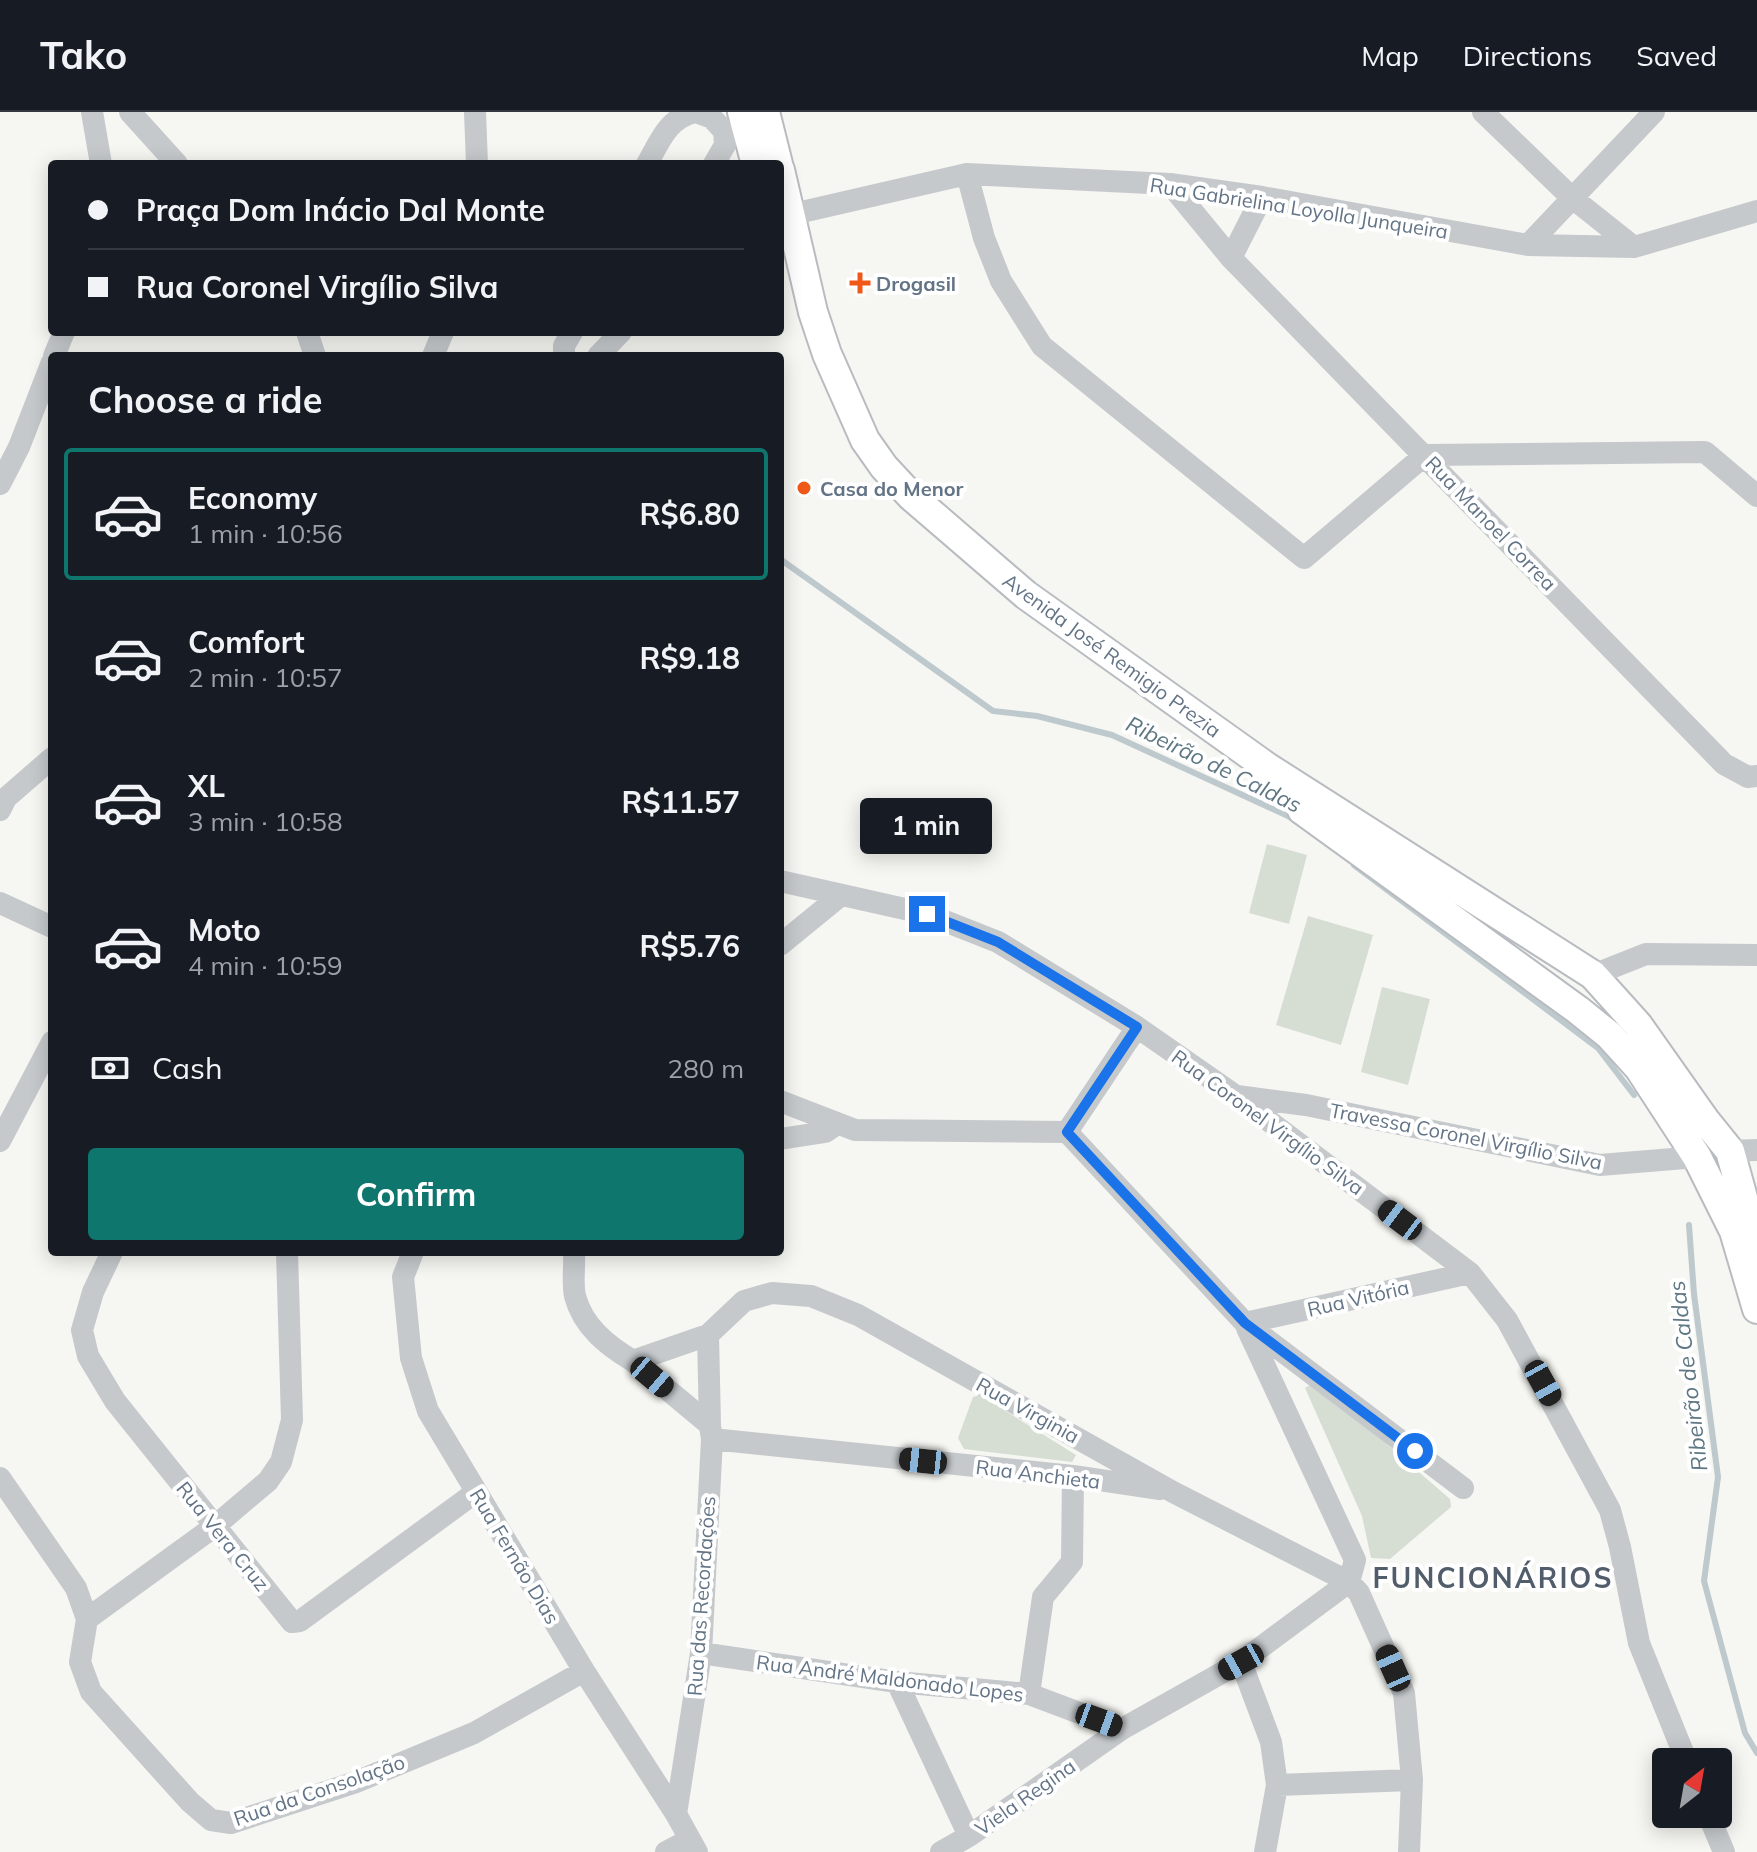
<!DOCTYPE html>
<meta charset="utf-8">
<style>
:root{--surface:#171b24;--page:#242831;--text:#f1f3f6;--muted:#9ea1a6;--line:#363941;--accent:#0f766e}
body{margin:0;font-family:Mulish,sans-serif;background:var(--page);color:var(--text);height:100vh;display:flex;flex-direction:column;font-size:30px;white-space:nowrap}
*{box-sizing:border-box;margin:0}
p{font-size:26px;color:var(--muted)}
.icon{flex:none;width:44px;height:44px;fill:none;stroke:currentColor;stroke-width:2;stroke-linecap:round;stroke-linejoin:round}
.map{position:relative;flex:1;overflow:hidden}
.sheet{position:absolute;left:48px;top:240px;width:736px;height:904px;display:flex;flex-direction:column;background:var(--surface);border-radius:8px;box-shadow:0 4px 20px #0003}
.sheet>*{flex:none}
.banner{position:absolute;left:48px;top:48px;width:736px;height:176px;border-radius:8px;box-shadow:0 4px 20px #0003;display:grid;align-content:center;height:176px;padding:0 40px;background:var(--surface)}
.needle{width:52px;rotate:31deg}
.tools{position:absolute;left:1652px;top:1636px;display:grid;gap:16px}
.tools a{display:grid;place-items:center;width:80px;height:80px;border-radius:8px;background:var(--surface);box-shadow:0 4px 20px #0003;font-size:40px}
.end{position:absolute;width:36px;height:36px;margin:-18px;border:10px solid #1a73e8;background:#fff;box-shadow:0 0 0 4px #fff}
.from{border-radius:50%}
.bubble{position:absolute;height:56px;border-radius:8px;background:var(--surface);box-shadow:0 4px 20px #0003;font-size:26px;font-weight:700;line-height:56px;text-align:center}
.car{position:absolute;width:24px;height:48px;margin:-24px -12px;border-radius:10px;box-shadow:0 0 6px 2px #0007;background:linear-gradient(#222 24%,#8ab4d8 0 40%,#222 0 76%,#8ab4d8 0 86%,#222 0)}
.banner b{display:flex;align-items:center;gap:28px;height:76px;font-size:30px}
.banner b+b{border-top:2px solid var(--line)}
.banner i{width:20px;height:20px;background:var(--text)}
ul{padding:0;list-style:none}
li{display:flex;align-items:center;gap:24px;height:132px;margin:0 16px 12px;padding:0 24px;border:4px solid transparent;border-radius:8px}
li div{flex:1}
li b{display:block;font-size:30px}
li em{font-style:normal;font-weight:700}
li.on{border-color:var(--accent)}
li>.icon{width:72px;height:72px;stroke-width:1.5}
h2{padding:0 40px;font-size:36px;line-height:96px}
.pay{display:flex;align-items:center;gap:20px;height:88px;padding:0 40px;font-size:30px}
.pay p{margin-inline-start:auto}
.cta{display:flex;gap:16px;margin-top:auto;padding:16px 40px}
.cta a{flex:1;height:92px;border-radius:8px;background:var(--accent);color:#fff;font-size:32px;font-weight:700;line-height:92px;text-align:center}
header{display:flex;align-items:center;gap:48px;box-sizing:border-box;height:112px;padding:0 40px;background:var(--surface);border-bottom:2px solid var(--line)}
header strong{font-size:38px}
nav{display:flex;gap:44px;margin-inline-start:auto;font-size:28px}
.map>svg:first-child{display:block}
</style>
<header>
<strong>Tako</strong>
<nav><a>Map</a><a>Directions</a><a>Saved</a></nav>
</header>
<div class="map">
<svg width="1757" height="1740" viewBox="0 0 1757 1740">
<rect width="100%" height="100%" fill="#f6f6f2"/>
<path fill="#d6ded3" d="M 1267,732 L 1307,743 L 1289,812 L 1249,801 Z
M 1308,804 L 1373,823 L 1341,933 L 1276,913 Z
M 1382,875 L 1430,887 L 1408,973 L 1361,960 Z
M 1315,1270 L 1450,1387 L 1451,1395 L 1390,1447 L 1371,1446 L 1362,1404 L 1305,1276 Z
M 980,1283 L 1076,1343 L 1072,1350 L 964,1337 L 958,1326 L 973,1285 Z"/>
<g fill="none" stroke-linecap="round" stroke-linejoin="round">
<path stroke="#bec9ce" stroke-width="6" d="M 780,447 L 993,599 L 1037,604 L 1112,623 L 1288,704 L 1297,710
M 1354,753 L 1598,936 L 1634,983
M 1689,1113 L 1694,1182 L 1718,1365 L 1704,1469 L 1745,1621 L 1757,1641"/>
<defs>
<path id="major" d="M 742,0 L 756,52
M 765,0 L 778,52
M 780,58 L 813,200 L 827,242 L 865,328 L 884,355 L 911,384 L 1026,483 L 1267,655 L 1593,863 L 1638,913 L 1705,1008 L 1730,1039 L 1757,1136
M 1302,698 L 1578,898 L 1609,923 L 1639,956 L 1697,1045 L 1734,1119 L 1757,1197"/>
</defs>
<use href="#major" stroke="#b8bcc0" stroke-width="32"/>
<path stroke="#c5c9cc" stroke-width="22" d="M 92,0 L 101,52
M 130,0 L 177,52
M 475,0 L 477,52
M 696,0 L 712,6 L 724,19 L 725,33 L 714,52
M 1483,0 L 1571,85 L 1634,135
M 647,52 C 660,29 668,6 695,0
M 967,62 L 984,126 L 1001,169 L 1042,234 L 1304,446 L 1425,343 L 1705,340 L 1757,384
M 1170,72 L 1231,146 L 1724,652 L 1748,665 L 1757,664
M 780,105 L 967,62 L 1170,72 L 1262,85 L 1528,133 L 1634,135 L 1757,99
M 1528,133 L 1654,0
M 1231,146 L 1262,85
M 307,220 L 315,244
M 54,244 L 64,220
M 433,244 L 443,220
M 564,244 L 564,234 L 572,220
M 598,244 L 621,220
M 0,372 L 19,335 L 52,250
M 0,698 L 6,686 L 52,646
M 780,769 L 927,802 L 998,830 L 1137,915 L 1236,984 L 1470,1161 L 1507,1208 L 1610,1398 L 1620,1435 L 1639,1531 L 1687,1650
M 0,791 L 52,815
M 780,833 L 840,784
M 1593,863 L 1646,842 L 1757,843
M 1237,984 L 1306,993 L 1600,1053 L 1697,1045
M 780,989 L 855,1018 L 1067,1020 L 1245,1211 L 1463,1376
M 1067,1020 L 1137,915
M 780,1027 L 825,1020 L 837,1012
M 0,1029 L 52,930
M 1730,1039 L 1757,1038
M 112,1140 L 93,1180 L 82,1218 L 88,1244 L 115,1289 L 292,1510 L 300,1509 L 476,1380
M 413,1140 L 403,1165 L 411,1246 L 428,1299 L 584,1559 L 676,1702 L 697,1740
M 574,1140 C 575,1154 572,1171 575,1184 C 583,1215 608,1234 633,1249
M 1245,1211 L 1470,1161
M 1247,1216 L 1355,1448 L 1349,1470
M 708,1223 L 710,1313 L 633,1249 L 708,1223 L 744,1189 L 772,1181 L 811,1184 L 858,1203 L 1173,1380 L 1349,1470 L 1359,1481 L 1404,1581 L 1412,1668 L 1409,1740
M 712,1327 L 1073,1364 L 1160,1377
M 0,1366 L 76,1476 L 87,1507 L 80,1550 L 91,1580 L 190,1690 L 211,1708 L 231,1711 L 356,1670 L 474,1621 L 584,1559
M 87,1507 L 215,1414 L 268,1369 L 281,1350 L 292,1308 L 287,1140
M 701,1541 L 897,1570 L 1029,1582 L 1122,1617
M 1241,1550 L 1271,1630 L 1277,1673 L 1265,1740
M 897,1570 L 969,1724
M 1029,1582 L 1043,1485 L 1072,1450 L 1073,1364
M 1277,1673 L 1412,1668
M 676,1702 L 701,1541 L 712,1327 L 710,1314
M 1708,1702 L 1724,1740
M 666,1740 L 689,1728
M 941,1740 L 969,1724 L 1122,1617 L 1241,1550 L 1349,1470"/>
<use href="#major" stroke="#fff" stroke-width="28"/>
</g>
<g fill="none" stroke-linecap="round" stroke-linejoin="round">
<path stroke="#1a73e8" stroke-width="10" d="M 927,802 L 998,830 L 1137,915 L 1067,1020 L 1245,1211 L 1415,1339"/>
</g>
<g fill="#f05818" stroke="#fff" stroke-width="3">
<path d="M856 159h8v8h8v8h-8v8h-8v-8h-8v-8h8z"/>
<circle cx="804" cy="376" r="8"/>
</g>
<g text-anchor="middle" dominant-baseline="central" stroke-width="8" stroke-linejoin="round" paint-order="stroke">
<g font-size="20" fill="#637486" stroke="#fff">
<text transform="translate(1299 96) rotate(9)">Rua Gabrielina Loyolla Junqueira</text>
<text transform="translate(1491 411) rotate(46)">Rua Manoel Correa</text>
<text transform="translate(1112 543) rotate(36)">Avenida José Remigio Prezia</text>
<text transform="translate(1268 1010) rotate(36)">Rua Coronel Virgílio Silva</text>
<text transform="translate(1466 1024) rotate(11)">Travessa Coronel Virgílio Silva</text>
<text transform="translate(1358 1186) rotate(-13)">Rua Vitória</text>
<text transform="translate(1028 1298) rotate(29)">Rua Virginia</text>
<text transform="translate(1038 1362) rotate(7)">Rua Anchieta</text>
<text transform="translate(223 1424) rotate(51)">Rua Vera Cruz</text>
<text transform="translate(515 1444) rotate(59)">Rua Fernão Dias</text>
<text transform="translate(701 1484) rotate(-86)">Rua das Recordações</text>
<text transform="translate(890 1566) rotate(7)">Rua André Maldonado Lopes</text>
<text transform="translate(319 1678) rotate(-19)">Rua da Consolação</text>
<text transform="translate(1025 1685) rotate(-35)">Viela Regina</text>
</g>
<g font-size="20" font-weight="bold" fill="#637486" stroke="#fff" text-anchor="start">
<text x="876" y="171">Drogasil</text>
<text x="820" y="376">Casa do Menor</text>
</g>
<g font-size="22" font-style="italic" fill="#5f7783" stroke="#fff">
<text transform="translate(1214 652) rotate(26)">Ribeirão de Caldas</text>
<text transform="translate(1688 1264) rotate(-97)">Ribeirão de Caldas</text>
</g>
<g font-size="28" font-weight="bold" letter-spacing="2" fill="#515d6a" stroke="#fff">
<text x="1493" y="1465">FUNCIONÁRIOS</text>
</g>
</g>
</svg>
<div class="tools">
<a><svg class="needle" viewBox="-14 -14 28 28"><path d="M0-13l5 13h-10z" fill="#e53935"/><path d="M0 13l5-13h-10z" fill="#9ea1a6"/></svg></a>
</div>
<i class="end from" style="left:1415px;top:1339px"></i>
<i class="end" style="left:927px;top:802px"></i>
<div class="bubble" style="left:860px;top:686px;width:132px">1 min</div>
<i class="car" style="left:1400px;top:1108px;rotate:307deg"></i>
<i class="car" style="left:652px;top:1265px;rotate:130deg"></i>
<i class="car" style="left:1543px;top:1271px;rotate:151deg"></i>
<i class="car" style="left:923px;top:1349px;rotate:276deg"></i>
<i class="car" style="left:1241px;top:1550px;rotate:241deg"></i>
<i class="car" style="left:1393px;top:1556px;rotate:336deg"></i>
<i class="car" style="left:1099px;top:1608px;rotate:110deg"></i>
<div class="banner">
<b><i class="from"></i>Praça Dom Inácio Dal Monte</b>
<b><i></i>Rua Coronel Virgílio Silva</b>
</div>
<section class="sheet">
<h2>Choose a ride</h2>
<ul>
<li class="on"><svg class="icon" aria-label="car" viewBox="0 0 24 24"><path d="M5 17H2v-5l4-1 3-4h7l3 4 3 1v5h-3M9 17h6M6 11h13"/><circle cx="7" cy="17" r="2"/><circle cx="17" cy="17" r="2"/></svg><div><b>Economy</b><p>1 min · 10:56</p></div><em>R$6.80</em></li>
<li><svg class="icon" aria-label="car" viewBox="0 0 24 24"><path d="M5 17H2v-5l4-1 3-4h7l3 4 3 1v5h-3M9 17h6M6 11h13"/><circle cx="7" cy="17" r="2"/><circle cx="17" cy="17" r="2"/></svg><div><b>Comfort</b><p>2 min · 10:57</p></div><em>R$9.18</em></li>
<li><svg class="icon" aria-label="car" viewBox="0 0 24 24"><path d="M5 17H2v-5l4-1 3-4h7l3 4 3 1v5h-3M9 17h6M6 11h13"/><circle cx="7" cy="17" r="2"/><circle cx="17" cy="17" r="2"/></svg><div><b>XL</b><p>3 min · 10:58</p></div><em>R$11.57</em></li>
<li><svg class="icon" aria-label="car" viewBox="0 0 24 24"><path d="M5 17H2v-5l4-1 3-4h7l3 4 3 1v5h-3M9 17h6M6 11h13"/><circle cx="7" cy="17" r="2"/><circle cx="17" cy="17" r="2"/></svg><div><b>Moto</b><p>4 min · 10:59</p></div><em>R$5.76</em></li>
</ul>
<div class="pay"><svg class="icon" aria-label="cash" viewBox="0 0 24 24"><path d="M3 7h18v10H3z"/><circle cx="12" cy="12" r="2"/></svg>Cash<p>280 m</p></div>
<div class="cta"><a>Confirm</a></div>
</section>
</div>
